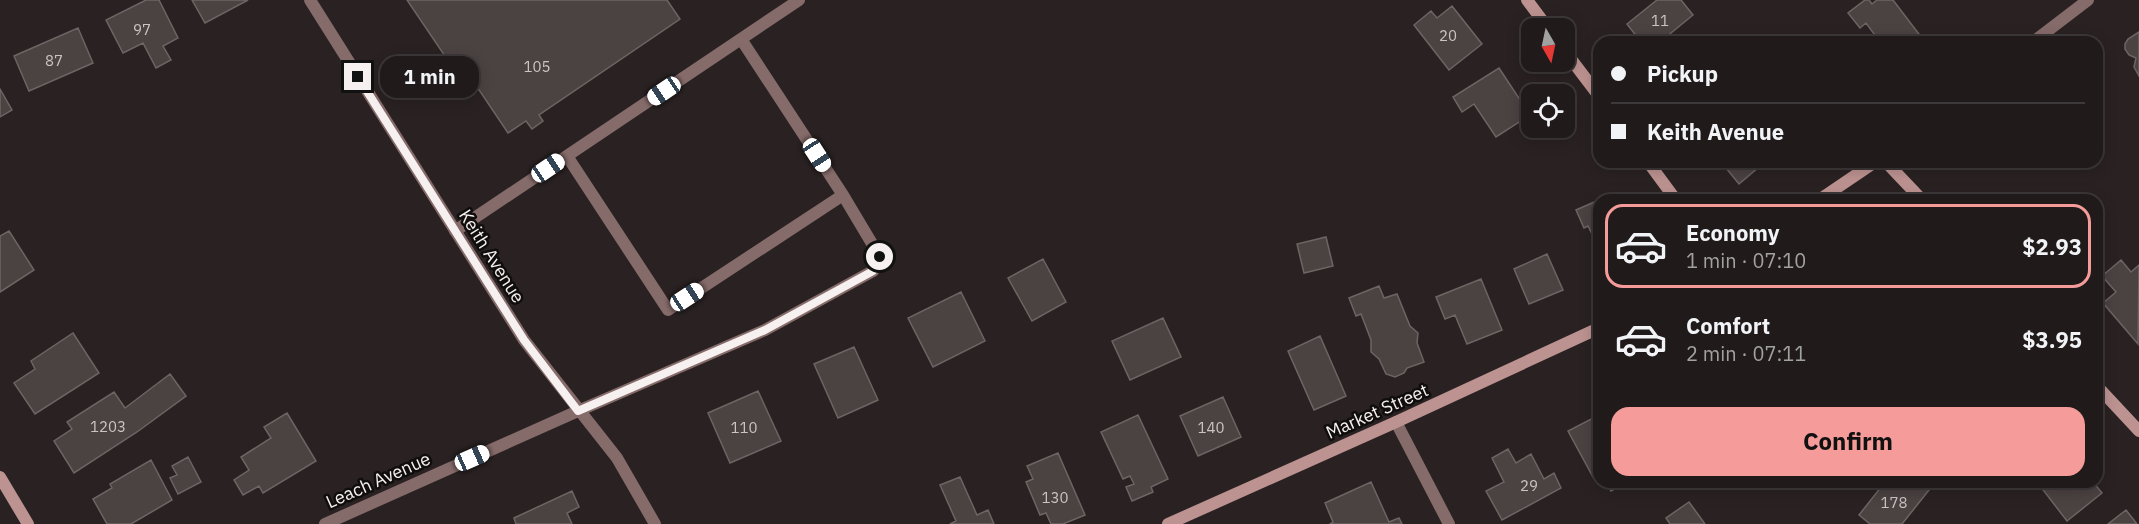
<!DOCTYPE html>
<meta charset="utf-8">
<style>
:root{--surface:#201a1a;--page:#2d2727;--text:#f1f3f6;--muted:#a2a1a2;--line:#3d3839;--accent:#f59b99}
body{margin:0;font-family:"IBM Plex Sans",sans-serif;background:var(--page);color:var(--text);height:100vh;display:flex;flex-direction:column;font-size:22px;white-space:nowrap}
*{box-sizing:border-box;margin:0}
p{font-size:20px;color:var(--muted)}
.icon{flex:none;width:33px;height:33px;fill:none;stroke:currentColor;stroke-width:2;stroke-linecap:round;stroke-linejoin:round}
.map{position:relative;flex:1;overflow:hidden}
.sheet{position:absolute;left:1593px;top:194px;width:510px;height:294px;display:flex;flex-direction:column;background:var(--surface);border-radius:18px;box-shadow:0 3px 15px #0003,0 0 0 2px var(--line)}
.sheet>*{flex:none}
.hud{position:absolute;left:1593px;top:36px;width:510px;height:132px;border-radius:18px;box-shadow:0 3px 15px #0003,0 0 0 2px var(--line);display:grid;align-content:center;height:132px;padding:0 18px;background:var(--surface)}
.needle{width:39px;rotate:171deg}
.tools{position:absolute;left:1521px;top:18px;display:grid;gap:12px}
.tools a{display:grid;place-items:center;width:54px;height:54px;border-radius:12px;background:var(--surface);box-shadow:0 3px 15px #0003,0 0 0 2px var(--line);font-size:30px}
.end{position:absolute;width:27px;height:27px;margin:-14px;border:8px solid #f6f0f0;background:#111;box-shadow:0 0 0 3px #111}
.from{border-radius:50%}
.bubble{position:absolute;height:42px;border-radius:18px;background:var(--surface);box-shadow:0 3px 15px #0003,0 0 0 2px var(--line);font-size:20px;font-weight:800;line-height:42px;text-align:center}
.car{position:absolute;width:18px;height:36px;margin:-18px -9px;border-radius:8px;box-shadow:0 0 4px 2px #0007;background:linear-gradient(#fff 24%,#345 0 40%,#fff 0 76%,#345 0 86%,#fff 0)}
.hud b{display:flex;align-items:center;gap:21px;height:57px;font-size:22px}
.hud b+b{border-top:2px solid var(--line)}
.hud i{width:15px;height:15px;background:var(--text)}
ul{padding:10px 0 0;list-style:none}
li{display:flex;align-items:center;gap:18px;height:84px;margin:0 12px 9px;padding:0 6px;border:3px solid transparent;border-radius:18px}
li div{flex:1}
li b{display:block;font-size:22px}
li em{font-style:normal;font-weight:800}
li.current{border-color:var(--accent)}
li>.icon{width:54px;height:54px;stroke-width:1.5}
.button{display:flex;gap:12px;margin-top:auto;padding:12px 18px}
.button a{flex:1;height:69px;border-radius:18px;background:var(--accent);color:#111;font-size:24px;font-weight:800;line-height:69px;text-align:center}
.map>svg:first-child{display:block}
</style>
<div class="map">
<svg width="2139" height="524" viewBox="0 0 2139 524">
<rect width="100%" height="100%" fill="#2a2222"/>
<path fill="#4b4242" stroke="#6d6464" stroke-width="1.5" d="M 146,0 L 159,0 L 178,38 L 163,46 L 171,60 L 156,68 L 143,43 L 123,53 L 106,20 Z
M 192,0 L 248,0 L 205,23 Z
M 407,0 L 667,0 L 680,19 L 539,115 L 543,121 L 532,129 L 526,121 L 508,133 L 461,63 L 453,68 Z
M 1657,0 L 1681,0 L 1693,15 L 1660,42 L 1641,42 L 1627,24 Z
M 1865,0 L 1869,0 L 1872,4 L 1877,0 L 1893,0 L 1925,42 L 1880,42 L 1866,23 L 1860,28 L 1848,13 Z
M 1452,6 L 1482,44 L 1449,70 L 1414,25 L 1431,11 L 1437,18 Z
M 78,28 L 93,63 L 29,91 L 14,56 Z
M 2139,32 L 2139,76 L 2134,67 L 2136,58 L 2129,55 L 2125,49 L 2125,44 L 2128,39 Z
M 1499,68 L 1530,115 L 1496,137 L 1474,104 L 1462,112 L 1453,97 Z
M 0,89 L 12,110 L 0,117 Z
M 2097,108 L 2104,118 L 2097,124 Z
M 1721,162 L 1765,162 L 1739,184 Z
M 1599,200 L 1599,233 L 1593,236 L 1588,226 L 1584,228 L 1576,210 Z
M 9,231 L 34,270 L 0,292 L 0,236 Z
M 1326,237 L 1333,266 L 1304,273 L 1297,244 Z
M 1547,254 L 1563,290 L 1529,304 L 1514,269 Z
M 1043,259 L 1066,302 L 1032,321 L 1008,278 Z
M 2121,260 L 2131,272 L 2139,265 L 2138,344 L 2103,303 L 2116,292 L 2102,276 Z
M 1481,279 L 1502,330 L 1467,344 L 1455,315 L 1445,319 L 1436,297 Z
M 1379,286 L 1384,298 L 1397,294 L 1410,326 L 1418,333 L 1417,343 L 1424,362 L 1407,368 L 1404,373 L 1395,377 L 1386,374 L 1379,359 L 1371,352 L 1371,340 L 1361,314 L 1356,316 L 1349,298 Z
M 961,292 L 985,341 L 933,367 L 908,318 Z
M 1163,318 L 1181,357 L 1130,380 L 1112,341 Z
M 73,333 L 99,373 L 35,414 L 14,383 L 35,369 L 31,361 Z
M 1320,336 L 1346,396 L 1314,410 L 1288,351 Z
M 854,347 L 878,400 L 838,418 L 814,364 Z
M 170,374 L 186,396 L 137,432 L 74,473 L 54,441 L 72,429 L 67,422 L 114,392 L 125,408 Z
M 758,391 L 781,441 L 730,463 L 708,413 Z
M 1223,397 L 1241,437 L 1198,456 L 1180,416 Z
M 287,413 L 316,461 L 263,493 L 259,486 L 243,495 L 234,480 L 249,470 L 241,457 L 271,438 L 264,427 Z
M 1138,415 L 1168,479 L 1151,487 L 1153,492 L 1132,501 L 1126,487 L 1134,484 L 1130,476 L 1123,479 L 1101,432 Z
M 1599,415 L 1599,474 L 1593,477 L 1568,431 Z
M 1508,449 L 1516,463 L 1531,454 L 1544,479 L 1554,473 L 1561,488 L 1502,520 L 1486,491 L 1504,482 L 1492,458 Z
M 1058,453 L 1085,515 L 1063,524 L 1051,524 L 1046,513 L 1040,515 L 1026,482 L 1033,479 L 1027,466 Z
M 188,457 L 201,482 L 178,494 L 170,478 L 177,475 L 172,466 Z
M 151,460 L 172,500 L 131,524 L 107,524 L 93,499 L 112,488 L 110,484 Z
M 960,477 L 977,515 L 988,510 L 994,524 L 950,524 L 956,521 L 940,485 Z
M 1371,482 L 1389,522 L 1399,518 L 1402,524 L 1330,524 L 1333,522 L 1325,503 Z
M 1606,482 L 1628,482 L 1611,491 Z
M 1885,482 L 1919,482 L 1929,490 L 1902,524 L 1870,524 L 1859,515 Z
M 2037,482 L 2093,482 L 2102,493 L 2067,521 Z
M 572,491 L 579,507 L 567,513 L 572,524 L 516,524 L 514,518 Z
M 1689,502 L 1705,524 L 1670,524 L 1666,518 Z
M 2126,510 L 2137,524 L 2108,524 Z"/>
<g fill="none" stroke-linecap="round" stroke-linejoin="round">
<path stroke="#856b6a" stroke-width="12" d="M 567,156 L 668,310 L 843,195 L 741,39
M 455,231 L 799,0
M 578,411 L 765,330 L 873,271 L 880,257 L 843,195"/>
<path stroke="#856b6a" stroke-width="12" d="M 310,0 L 524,340 L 617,458 L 655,524
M 2033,42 L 2088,0
M 1396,422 L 1449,524
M 325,524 L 578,411"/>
<path stroke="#bd9391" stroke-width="12" d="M 1527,0 L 1548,28
M 1564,50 L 1599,96
M 1648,162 L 1676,200
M 1886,162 L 1922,200
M 1819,200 L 1875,162
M 2097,386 L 2139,431
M 0,477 L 28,524
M 1168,524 L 1396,422 L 1599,328"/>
</g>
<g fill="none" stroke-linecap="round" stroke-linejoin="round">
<path stroke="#f6f0f0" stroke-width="8" d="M 358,77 L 524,340 L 578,411 L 765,330 L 873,271 L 880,257"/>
</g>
<g text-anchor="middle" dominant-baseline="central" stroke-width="5" stroke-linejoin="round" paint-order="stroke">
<g font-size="15" fill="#cbc4c4">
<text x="1660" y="20">11</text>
<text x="142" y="29">97</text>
<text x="1448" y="35">20</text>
<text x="54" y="60">87</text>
<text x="537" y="66">105</text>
<text x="108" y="426">1203</text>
<text x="744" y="427">110</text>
<text x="1211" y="427">140</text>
<text x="1529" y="485">29</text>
<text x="1055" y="497">130</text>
<text x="1894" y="502">178</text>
</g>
<g font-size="18" fill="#f6f0f0" stroke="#100d0d">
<text transform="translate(492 256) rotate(58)">Keith Avenue</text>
<text transform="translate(1377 411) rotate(-24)">Market Street</text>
<text transform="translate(378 480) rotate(-24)">Leach Avenue</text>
</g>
</g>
</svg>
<div class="tools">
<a><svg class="needle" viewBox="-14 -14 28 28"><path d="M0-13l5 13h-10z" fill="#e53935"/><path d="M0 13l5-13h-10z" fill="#a2a1a2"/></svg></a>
<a><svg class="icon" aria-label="locate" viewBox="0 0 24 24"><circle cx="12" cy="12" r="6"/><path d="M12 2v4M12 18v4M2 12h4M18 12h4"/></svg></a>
</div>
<i class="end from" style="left:880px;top:257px"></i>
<i class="end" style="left:358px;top:77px"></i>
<div class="bubble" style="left:380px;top:56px;width:99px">1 min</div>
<i class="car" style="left:664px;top:91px;rotate:236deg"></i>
<i class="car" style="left:817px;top:155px;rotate:147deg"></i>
<i class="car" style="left:548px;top:168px;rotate:56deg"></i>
<i class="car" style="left:687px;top:297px;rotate:57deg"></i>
<i class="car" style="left:472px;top:458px;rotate:66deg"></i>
<div class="hud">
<b><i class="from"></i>Pickup</b>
<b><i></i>Keith Avenue</b>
</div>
<section class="sheet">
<ul>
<li class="current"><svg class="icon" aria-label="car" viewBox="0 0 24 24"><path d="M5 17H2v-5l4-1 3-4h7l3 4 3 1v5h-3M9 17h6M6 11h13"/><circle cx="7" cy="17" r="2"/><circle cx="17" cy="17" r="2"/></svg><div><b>Economy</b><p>1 min · 07:10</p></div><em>$2.93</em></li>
<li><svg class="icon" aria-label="car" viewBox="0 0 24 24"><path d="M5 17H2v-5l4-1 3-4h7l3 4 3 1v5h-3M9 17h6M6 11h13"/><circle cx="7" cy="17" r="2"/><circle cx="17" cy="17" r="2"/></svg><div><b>Comfort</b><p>2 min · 07:11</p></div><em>$3.95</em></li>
</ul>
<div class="button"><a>Confirm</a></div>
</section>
</div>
